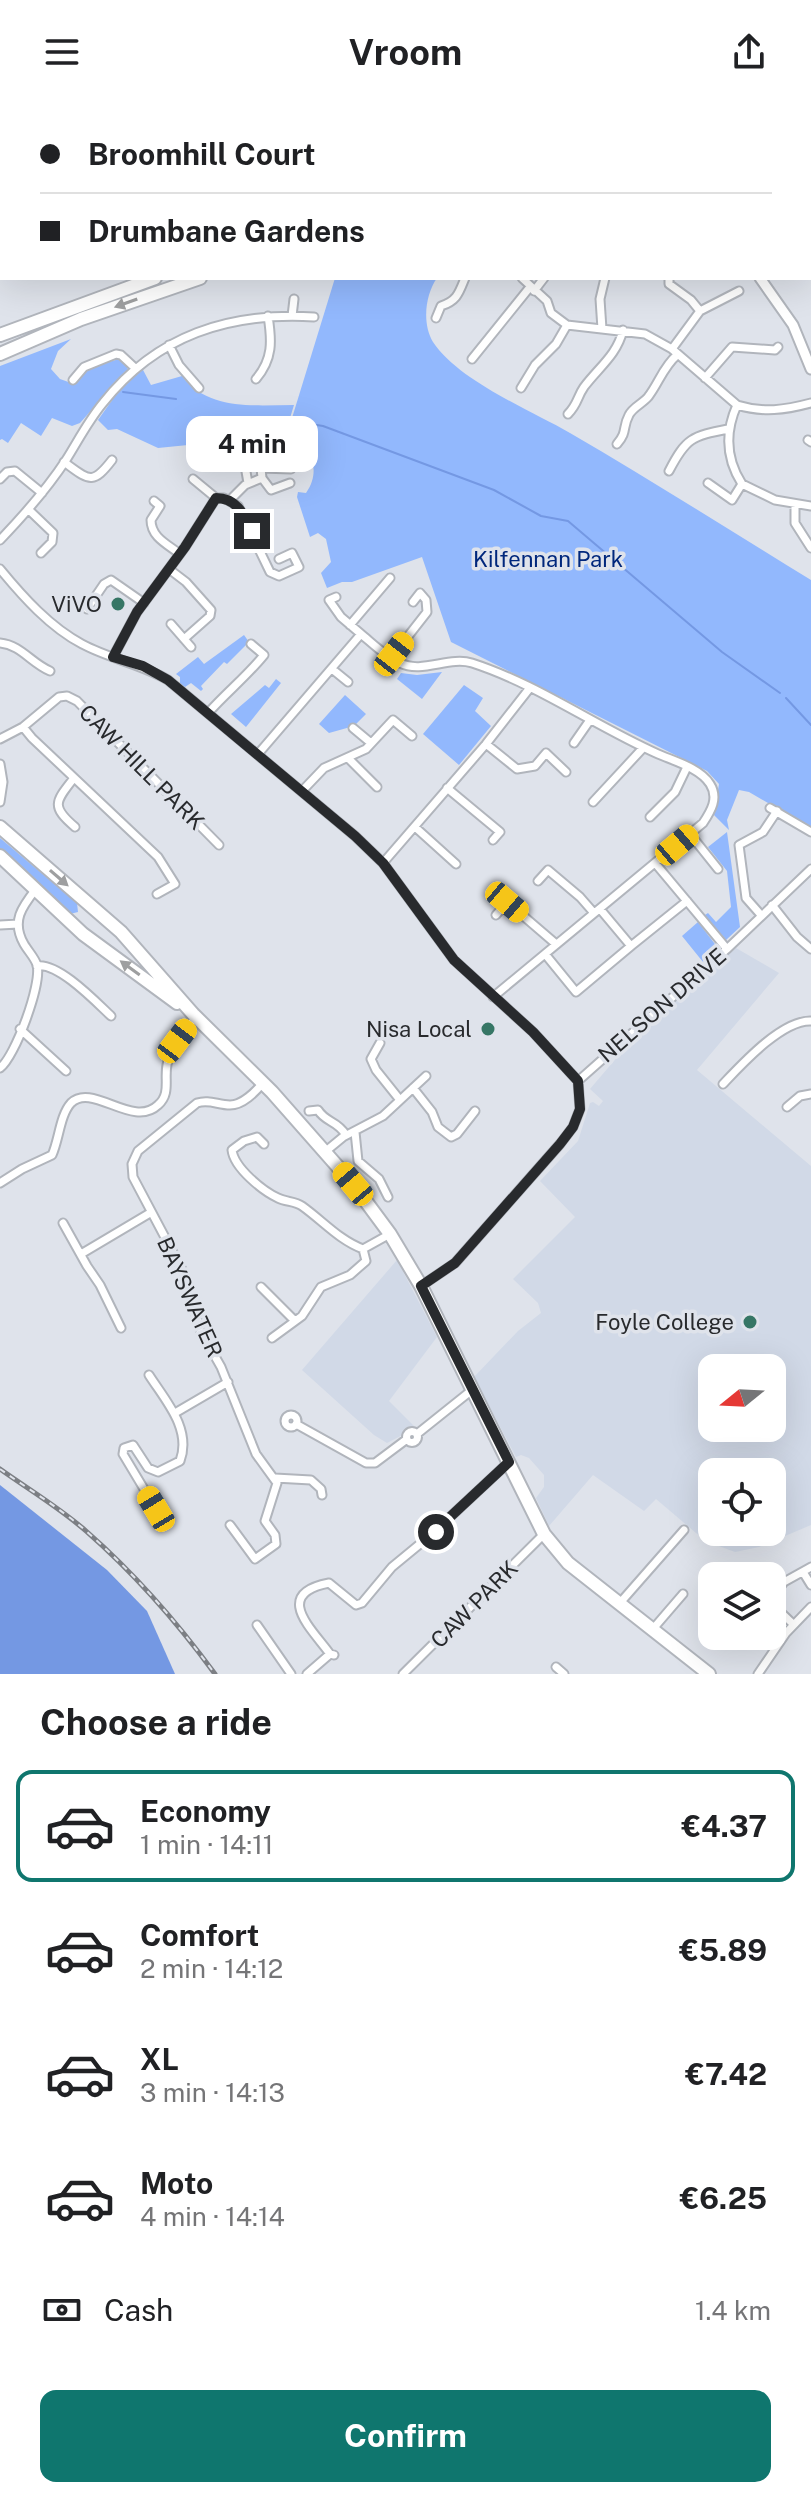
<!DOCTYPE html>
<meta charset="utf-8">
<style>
:root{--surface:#fff;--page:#f2f2f2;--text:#202124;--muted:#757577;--line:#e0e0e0;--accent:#0f766e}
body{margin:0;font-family:"Public Sans",sans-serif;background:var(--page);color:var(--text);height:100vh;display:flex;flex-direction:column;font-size:30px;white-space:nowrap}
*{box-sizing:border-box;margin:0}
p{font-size:26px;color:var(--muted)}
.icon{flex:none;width:44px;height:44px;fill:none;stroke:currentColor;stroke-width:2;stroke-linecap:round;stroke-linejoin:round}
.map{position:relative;height:1570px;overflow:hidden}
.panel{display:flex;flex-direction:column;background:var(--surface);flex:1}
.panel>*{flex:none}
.guide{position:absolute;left:0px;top:0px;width:812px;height:176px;box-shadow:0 8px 32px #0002;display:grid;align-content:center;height:176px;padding:0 40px;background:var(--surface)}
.needle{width:52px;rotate:252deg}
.fabs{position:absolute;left:698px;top:1250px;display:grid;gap:16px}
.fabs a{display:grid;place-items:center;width:88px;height:88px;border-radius:16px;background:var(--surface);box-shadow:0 8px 32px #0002;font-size:40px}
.end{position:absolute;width:36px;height:36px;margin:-18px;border:10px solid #282a2d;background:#fff;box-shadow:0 0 0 4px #fff}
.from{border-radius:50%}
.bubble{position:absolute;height:56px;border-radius:16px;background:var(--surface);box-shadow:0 8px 32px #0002;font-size:26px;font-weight:700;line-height:56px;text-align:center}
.car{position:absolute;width:24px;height:48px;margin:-24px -12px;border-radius:10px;box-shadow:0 0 6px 2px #0007;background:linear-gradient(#f5c518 24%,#345 0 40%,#f5c518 0 76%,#345 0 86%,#f5c518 0)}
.guide b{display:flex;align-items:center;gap:28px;height:76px;font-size:30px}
.guide b+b{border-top:2px solid var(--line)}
.guide i{width:20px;height:20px;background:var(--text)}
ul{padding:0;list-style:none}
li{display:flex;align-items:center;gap:24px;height:112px;margin:0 16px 12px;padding:0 24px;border:4px solid transparent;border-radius:16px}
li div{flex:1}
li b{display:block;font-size:30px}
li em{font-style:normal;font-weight:700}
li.on{border-color:var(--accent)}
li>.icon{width:72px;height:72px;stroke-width:1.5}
h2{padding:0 40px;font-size:36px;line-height:96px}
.pay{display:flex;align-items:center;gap:20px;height:88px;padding:0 40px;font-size:30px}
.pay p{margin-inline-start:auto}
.primary-button{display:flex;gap:16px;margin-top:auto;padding:16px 40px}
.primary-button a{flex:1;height:92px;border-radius:16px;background:var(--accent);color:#fff;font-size:32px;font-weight:700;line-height:92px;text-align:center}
header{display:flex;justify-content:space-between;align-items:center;height:104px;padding:0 40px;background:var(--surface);font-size:36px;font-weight:700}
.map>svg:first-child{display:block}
</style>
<header><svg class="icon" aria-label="menu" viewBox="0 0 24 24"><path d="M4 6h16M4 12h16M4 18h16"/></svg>Vroom<svg class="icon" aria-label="share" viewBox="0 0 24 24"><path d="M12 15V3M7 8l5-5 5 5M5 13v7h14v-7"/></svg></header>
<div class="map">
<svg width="811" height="1570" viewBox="0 0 811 1570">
<rect width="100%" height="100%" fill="#dfe3eb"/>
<path fill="#d1d9e7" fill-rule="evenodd" d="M 495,0 L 811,0 L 811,48 L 810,2 Z
M 736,844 L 779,869 L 697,966 L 811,1062 L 811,1421 L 759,1443 L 735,1448 L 716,1441 L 696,1429 L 656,1395 L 644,1407 L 593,1371 L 549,1422 L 536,1394 L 544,1383 L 544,1371 L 529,1354 L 521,1351 L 516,1353 L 474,1273 L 518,1227 L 541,1209 L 538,1199 L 513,1175 L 575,1113 L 540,1077 L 578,1037 L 590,999 L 593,998 L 599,1002 L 603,997 L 590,985 L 625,944 L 624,940 ZM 712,1264 L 772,1264 L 772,1324 L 712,1324 ZM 712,1368 L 772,1368 L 772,1428 L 712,1428 Z
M 397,1156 L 437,1233 L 389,1297 L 416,1324 L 387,1339 L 374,1331 L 302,1266 Z"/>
<path fill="#92b8fd" d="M 335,174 L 437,174 C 425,191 422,220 433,238 C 459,277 530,306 570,329 C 651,376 731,427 811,476 L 811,724 L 749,688 L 739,686 L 727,716 L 729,726 L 714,711 L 719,680 L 707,667 L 451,538 L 422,453 L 352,478 L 342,478 L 327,484 L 321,469 L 331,458 L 326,435 L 318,429 L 310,433 L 297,393 L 298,388 L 306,389 C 325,362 304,339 292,314 Z
M 71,235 L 58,247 L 51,265 L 60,275 L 74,280 L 85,265 C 91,263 119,254 123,255 L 128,265 L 80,319 L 72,322 L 52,314 L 41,332 L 21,319 L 8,339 L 2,335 L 0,336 L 0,262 Z
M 142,264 L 151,281 L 182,272 C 209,307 254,301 294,301 L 290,314 L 284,313 L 283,317 L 291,319 L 299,335 L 225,329 L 199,350 L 198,340 L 158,344 L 117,325 L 108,326 L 98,316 L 115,292 Z
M 244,531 L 249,538 L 227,560 L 224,558 L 201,582 L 203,585 L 201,587 L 191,579 L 185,583 L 180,580 L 180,573 L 176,570 L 198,553 L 204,560 Z
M 442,568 L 422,595 L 397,575 L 401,569 L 417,571 Z
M 276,575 L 281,579 L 246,623 L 231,610 L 265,581 L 269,584 Z
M 464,581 L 483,594 L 475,607 L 491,622 L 459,661 L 423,630 Z
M 345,591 L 366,610 L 354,622 L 329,629 L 319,620 Z
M 727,728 L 740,823 L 726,836 L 705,811 L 708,809 L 716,818 L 731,803 L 727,767 L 708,743 Z
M 0,734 L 77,799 L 78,808 L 70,810 L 0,746 Z
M 698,818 L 718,844 L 703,858 L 682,832 Z"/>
<path fill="#7498e3" d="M 0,1381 L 107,1466 L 147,1507 L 175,1570 L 0,1570 Z"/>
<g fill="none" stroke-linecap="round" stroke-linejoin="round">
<path stroke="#7498e3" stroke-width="2" d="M 123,288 L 176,295
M 286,316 L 323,322 L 494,386 L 541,412 L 568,417 L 722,548 L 780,589
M 786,594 L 811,621"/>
<defs>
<path id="street" d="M 324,0 L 331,2
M 401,0 L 404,2
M 394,2 L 395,0
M 719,2 L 719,0
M 810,101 L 811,101
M 810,165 L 811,165
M 522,174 L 547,197 L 551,209 L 567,221 L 645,230 L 672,245 L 737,301 C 763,309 785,306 811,299
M 669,174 L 669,180 L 691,196 L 700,207 L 672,245
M 534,187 L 544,174
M 700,207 L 739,187
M 292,212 L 294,195
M 436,214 L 441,202 C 457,197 459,189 465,174
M 602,225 L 600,195 L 605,174
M 169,241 L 179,261 L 199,284
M 472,255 L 530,183
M 705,274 L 732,243 L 775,246 L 778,243
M 256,275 C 273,255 272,237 268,212
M 73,276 L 84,263 L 116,250 L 121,251 L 135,264
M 521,284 L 535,261 L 556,240 L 567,221
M 737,301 C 725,328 726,355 742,380 L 775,396 L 811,402
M 568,310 C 578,300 577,293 584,283 C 599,263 617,251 623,226
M 808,336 L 811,338
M 617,340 C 628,327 622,324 629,311 C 633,303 642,300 648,293 C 659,279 663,263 677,251
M 64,358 C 89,376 92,382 112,356
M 245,362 L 248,379
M 669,367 C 686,334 692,332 728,325
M 0,375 L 7,368 L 15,367 L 42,389
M 193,375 L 216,394 L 224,394 L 238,402 L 270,468 L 279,472 L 299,463 L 292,449 L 279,455
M 290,379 L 271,386 L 262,374 L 261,364 L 291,365
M 708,379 L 732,396 L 742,380
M 230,396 L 245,381 L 262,374
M 154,397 L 160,402 L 151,416 C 151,433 167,440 180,450
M 795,401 L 795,419 L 811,444
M 29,406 L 53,429 L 52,438 L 41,449
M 0,436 C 24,411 47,385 66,356 C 78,337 88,317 103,299 C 157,231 229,208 314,213
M 0,465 C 23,493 50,523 82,540 C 110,555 141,560 168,576 L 355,732 L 383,759 L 454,856 L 533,928 L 578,977 L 580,1005 L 573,1023 L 560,1040 L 455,1159 L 421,1182
M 169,465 L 186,478 L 211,506 L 210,512 L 184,535
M 336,493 L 329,496 L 341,513 L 361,530
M 87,505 L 104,480 L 111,476 L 144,499
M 171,520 L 191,543
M 350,521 L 390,474
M 0,539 C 21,541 31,559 50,567
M 113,553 L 137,508 L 185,443 L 216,394
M 391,554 L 427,508 L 426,496 L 420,489 L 413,498
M 332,565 L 348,578
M 209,608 C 227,588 247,572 264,551 L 251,540
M 23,623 L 32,634 L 158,753 L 175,780 L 157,790
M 353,624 L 371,639
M 0,635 L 23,623 L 59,593 L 67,592 L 77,597 L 219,741
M 574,639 L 590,616
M 486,640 L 517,665 L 535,662 L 546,649 L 566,668
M 258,650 L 361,530 C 373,540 386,553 400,559 C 422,570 449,552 472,559 C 537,580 595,622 658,650 C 674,657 700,664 710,680 C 719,694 711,707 703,719 L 493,893
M 348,654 L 377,683
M 0,660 L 3,678 L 0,698
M 74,674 C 56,697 50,702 75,723
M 447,684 L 500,728 L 493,736
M 302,687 L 324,664 L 366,645 L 393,616 L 412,632
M 593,698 L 643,644
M 770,704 L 811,728
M 650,713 L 675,688 L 687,663
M 415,723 L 456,760
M 690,730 L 718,765
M 383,759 L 486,640 L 529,585
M 655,759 L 727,845
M 538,777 L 548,766 L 580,793 L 594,809
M 772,801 L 797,833 L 811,845
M 600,805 L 631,842 L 687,797
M 496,811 L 507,798 L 556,840
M 761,811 L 746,794 L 739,741 L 763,728 L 777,707
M 0,821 L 18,820
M 545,850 L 576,888 L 631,842
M 37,862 C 58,858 96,898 111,912
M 20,925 L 66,967
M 380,939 L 371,955 L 376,966 L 400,996
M 0,964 C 15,953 42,880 37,861 C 35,854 28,847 24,840 C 11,817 22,803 36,785
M 578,977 L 727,845 L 811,765
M 723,980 C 742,960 782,916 811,917
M 413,984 L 432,1008 L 438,1023 L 451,1033 L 457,1030 L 475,1007
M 787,1003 L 800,992 L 811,990
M 309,1007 L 318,1006 C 326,1019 337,1016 346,1031
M 355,1028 L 358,1057 L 379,1075 L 388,1093
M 264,1040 L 257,1033 L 244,1037 L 232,1046 C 234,1064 263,1087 278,1094 C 286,1098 295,1097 302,1102 C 323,1117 339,1136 363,1145
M 326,1047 L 343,1033 L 383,1012 L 426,972
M 0,1079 L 22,1065 L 52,1051 C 59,1036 60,1011 71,999 C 92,978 133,1025 158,1001 C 171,990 164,975 167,961 C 170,942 183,926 196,914
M 63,1119 L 87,1162 L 100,1181 L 121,1224
M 81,1150 L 150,1109
M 261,1183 L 294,1216
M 272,1234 L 302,1212 L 321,1183 L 350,1171 L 366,1157 L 363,1145 L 390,1130
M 149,1271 C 165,1296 192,1325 180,1357 L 158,1368 L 148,1364 L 133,1341 L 124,1344 L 123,1350 L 156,1405
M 175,1309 L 228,1278
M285 1317a6 6 0 1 1 12 0a6 6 0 1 1-12 0Z
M 296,1320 L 366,1359 L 375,1359 L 407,1335
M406.5 1333a5.5 5.5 0 1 1 11 0a5.5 5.5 0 1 1-11 0Z
M 417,1330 L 472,1286
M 275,1374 L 311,1376 L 321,1385 L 322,1391
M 230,1421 L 255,1455 L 276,1440 L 275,1431 L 265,1417 L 277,1379 L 256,1350 L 221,1263 L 200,1226 L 187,1175 L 133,1073 L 132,1060 L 138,1047 L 197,999 C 209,995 218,1001 230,1001 C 243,1001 255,988 263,979
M425 1431a6 6 0 1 1 12 0a6 6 0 1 1-12 0Z
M 435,1427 L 509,1358
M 803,1468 L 811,1481
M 772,1494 L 784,1478 L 811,1463
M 619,1500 L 684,1426
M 772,1500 L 793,1520
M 257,1521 L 291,1570
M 652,1526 L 683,1490
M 334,1551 L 330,1550 C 312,1525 272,1490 329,1479 L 356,1501 L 362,1499 L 392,1463 L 426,1435
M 556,1563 L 564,1570
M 307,1570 L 330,1550
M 403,1570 L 544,1430
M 758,1570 L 786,1529 L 811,1503"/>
<path id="secondary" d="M 760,174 L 793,221 L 811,265"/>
<path id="highway" d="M 810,58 L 811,59
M 810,69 L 811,69
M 0,231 L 155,174
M 0,250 L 81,215 L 200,174
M 0,723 L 121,828 L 193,910 L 272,988 L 353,1080 L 390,1130 L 421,1182 L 544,1430 L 568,1459 L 709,1570
M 0,752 L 83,830 L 177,899"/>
</defs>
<use href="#street" stroke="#b1b5bc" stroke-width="11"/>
<use href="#secondary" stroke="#b1b5bc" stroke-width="13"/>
<use href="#highway" stroke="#b1b5bc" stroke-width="16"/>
<use href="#street" stroke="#fff" stroke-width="7"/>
<use href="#secondary" stroke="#fff" stroke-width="9"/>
<use href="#highway" stroke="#fff" stroke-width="12"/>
<defs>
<path id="rail" d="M 0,1365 C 28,1385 60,1404 86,1427 C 135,1470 177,1518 215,1570"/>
</defs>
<use href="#rail" stroke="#7c7f84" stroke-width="5"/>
<use href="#rail" stroke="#dfe3eb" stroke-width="2" stroke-dasharray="6" stroke-linecap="butt"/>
</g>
<defs><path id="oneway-solid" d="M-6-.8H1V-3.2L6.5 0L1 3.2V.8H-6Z" transform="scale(2)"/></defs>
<g fill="#9e9fa0">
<use href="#oneway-solid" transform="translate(126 199) rotate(160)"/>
<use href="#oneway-solid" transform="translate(59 774) rotate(41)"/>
<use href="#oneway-solid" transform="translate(130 864) rotate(-144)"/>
</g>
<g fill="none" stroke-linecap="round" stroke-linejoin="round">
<path stroke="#282a2d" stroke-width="10" d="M 252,427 C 244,411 237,394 216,394 L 185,443 L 137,508 L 113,553 L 143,562 L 168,576 L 355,732 L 383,759 L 454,856 L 533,928 L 578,977 L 580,1005 L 573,1023 L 560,1040 L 455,1159 L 421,1182 L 509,1358 L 435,1427 L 426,1426 L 425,1434 L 430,1437 L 434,1436 L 436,1428"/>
</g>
<g fill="#367665" stroke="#dfe3eb" stroke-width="3">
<circle cx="118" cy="500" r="8"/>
<circle cx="488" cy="925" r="8"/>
<circle cx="750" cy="1218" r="8"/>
</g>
<g text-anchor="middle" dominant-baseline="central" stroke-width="7" stroke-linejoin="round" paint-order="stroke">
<g font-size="22" fill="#00277c" stroke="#dfe3eb">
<text x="548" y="455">Kilfennan Park</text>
</g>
<g font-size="22" fill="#282a2d" stroke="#dfe3eb" text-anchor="end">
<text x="102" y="500">ViVO</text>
<text x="472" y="925">Nisa Local</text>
<text x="734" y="1218">Foyle College</text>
</g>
<g font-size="22" fill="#282a2d" stroke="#dfe3eb">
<text transform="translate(142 663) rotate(45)">CAW HILL PARK</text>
<text transform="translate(662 901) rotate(-41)">NELSON DRIVE</text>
<text transform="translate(190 1193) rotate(66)">BAYSWATER</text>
<text transform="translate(474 1500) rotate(-45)">CAW PARK</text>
</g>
</g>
</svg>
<div class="fabs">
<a><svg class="needle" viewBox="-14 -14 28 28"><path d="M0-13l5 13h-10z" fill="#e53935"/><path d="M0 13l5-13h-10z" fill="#757577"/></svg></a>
<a><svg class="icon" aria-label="locate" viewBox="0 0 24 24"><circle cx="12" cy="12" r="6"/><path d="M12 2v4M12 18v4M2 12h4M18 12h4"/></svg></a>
<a><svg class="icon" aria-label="layers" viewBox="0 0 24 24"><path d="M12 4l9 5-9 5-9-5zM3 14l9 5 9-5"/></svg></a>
</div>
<i class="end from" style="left:436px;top:1428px"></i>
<i class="end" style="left:252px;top:427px"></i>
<div class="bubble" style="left:186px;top:312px;width:132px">4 min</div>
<i class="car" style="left:394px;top:550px;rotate:38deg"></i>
<i class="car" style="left:677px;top:741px;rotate:50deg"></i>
<i class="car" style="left:507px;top:798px;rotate:130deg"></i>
<i class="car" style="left:177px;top:937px;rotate:37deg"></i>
<i class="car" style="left:353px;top:1080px;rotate:320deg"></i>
<i class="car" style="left:156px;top:1405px;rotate:329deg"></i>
<div class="guide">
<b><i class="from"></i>Broomhill Court</b>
<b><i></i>Drumbane Gardens</b>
</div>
</div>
<section class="panel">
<h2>Choose a ride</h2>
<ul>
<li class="on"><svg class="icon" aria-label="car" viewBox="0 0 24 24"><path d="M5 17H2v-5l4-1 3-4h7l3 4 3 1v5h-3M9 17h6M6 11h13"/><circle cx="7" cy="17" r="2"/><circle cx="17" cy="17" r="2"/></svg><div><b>Economy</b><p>1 min · 14:11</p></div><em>€4.37</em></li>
<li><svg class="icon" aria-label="car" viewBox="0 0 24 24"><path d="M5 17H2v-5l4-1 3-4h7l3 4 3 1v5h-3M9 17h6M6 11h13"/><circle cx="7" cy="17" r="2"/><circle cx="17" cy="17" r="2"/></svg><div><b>Comfort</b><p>2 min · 14:12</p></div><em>€5.89</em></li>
<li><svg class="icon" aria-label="car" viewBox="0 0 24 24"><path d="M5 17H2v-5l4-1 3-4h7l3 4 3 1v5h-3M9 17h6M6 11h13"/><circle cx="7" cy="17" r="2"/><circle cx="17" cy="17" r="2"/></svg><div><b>XL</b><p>3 min · 14:13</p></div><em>€7.42</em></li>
<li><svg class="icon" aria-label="car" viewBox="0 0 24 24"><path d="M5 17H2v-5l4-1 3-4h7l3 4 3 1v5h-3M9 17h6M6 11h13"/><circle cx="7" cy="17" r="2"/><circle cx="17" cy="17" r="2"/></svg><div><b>Moto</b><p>4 min · 14:14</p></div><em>€6.25</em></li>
</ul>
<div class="pay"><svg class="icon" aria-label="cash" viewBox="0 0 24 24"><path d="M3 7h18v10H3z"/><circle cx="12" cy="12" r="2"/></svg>Cash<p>1.4 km</p></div>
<div class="primary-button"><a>Confirm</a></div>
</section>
